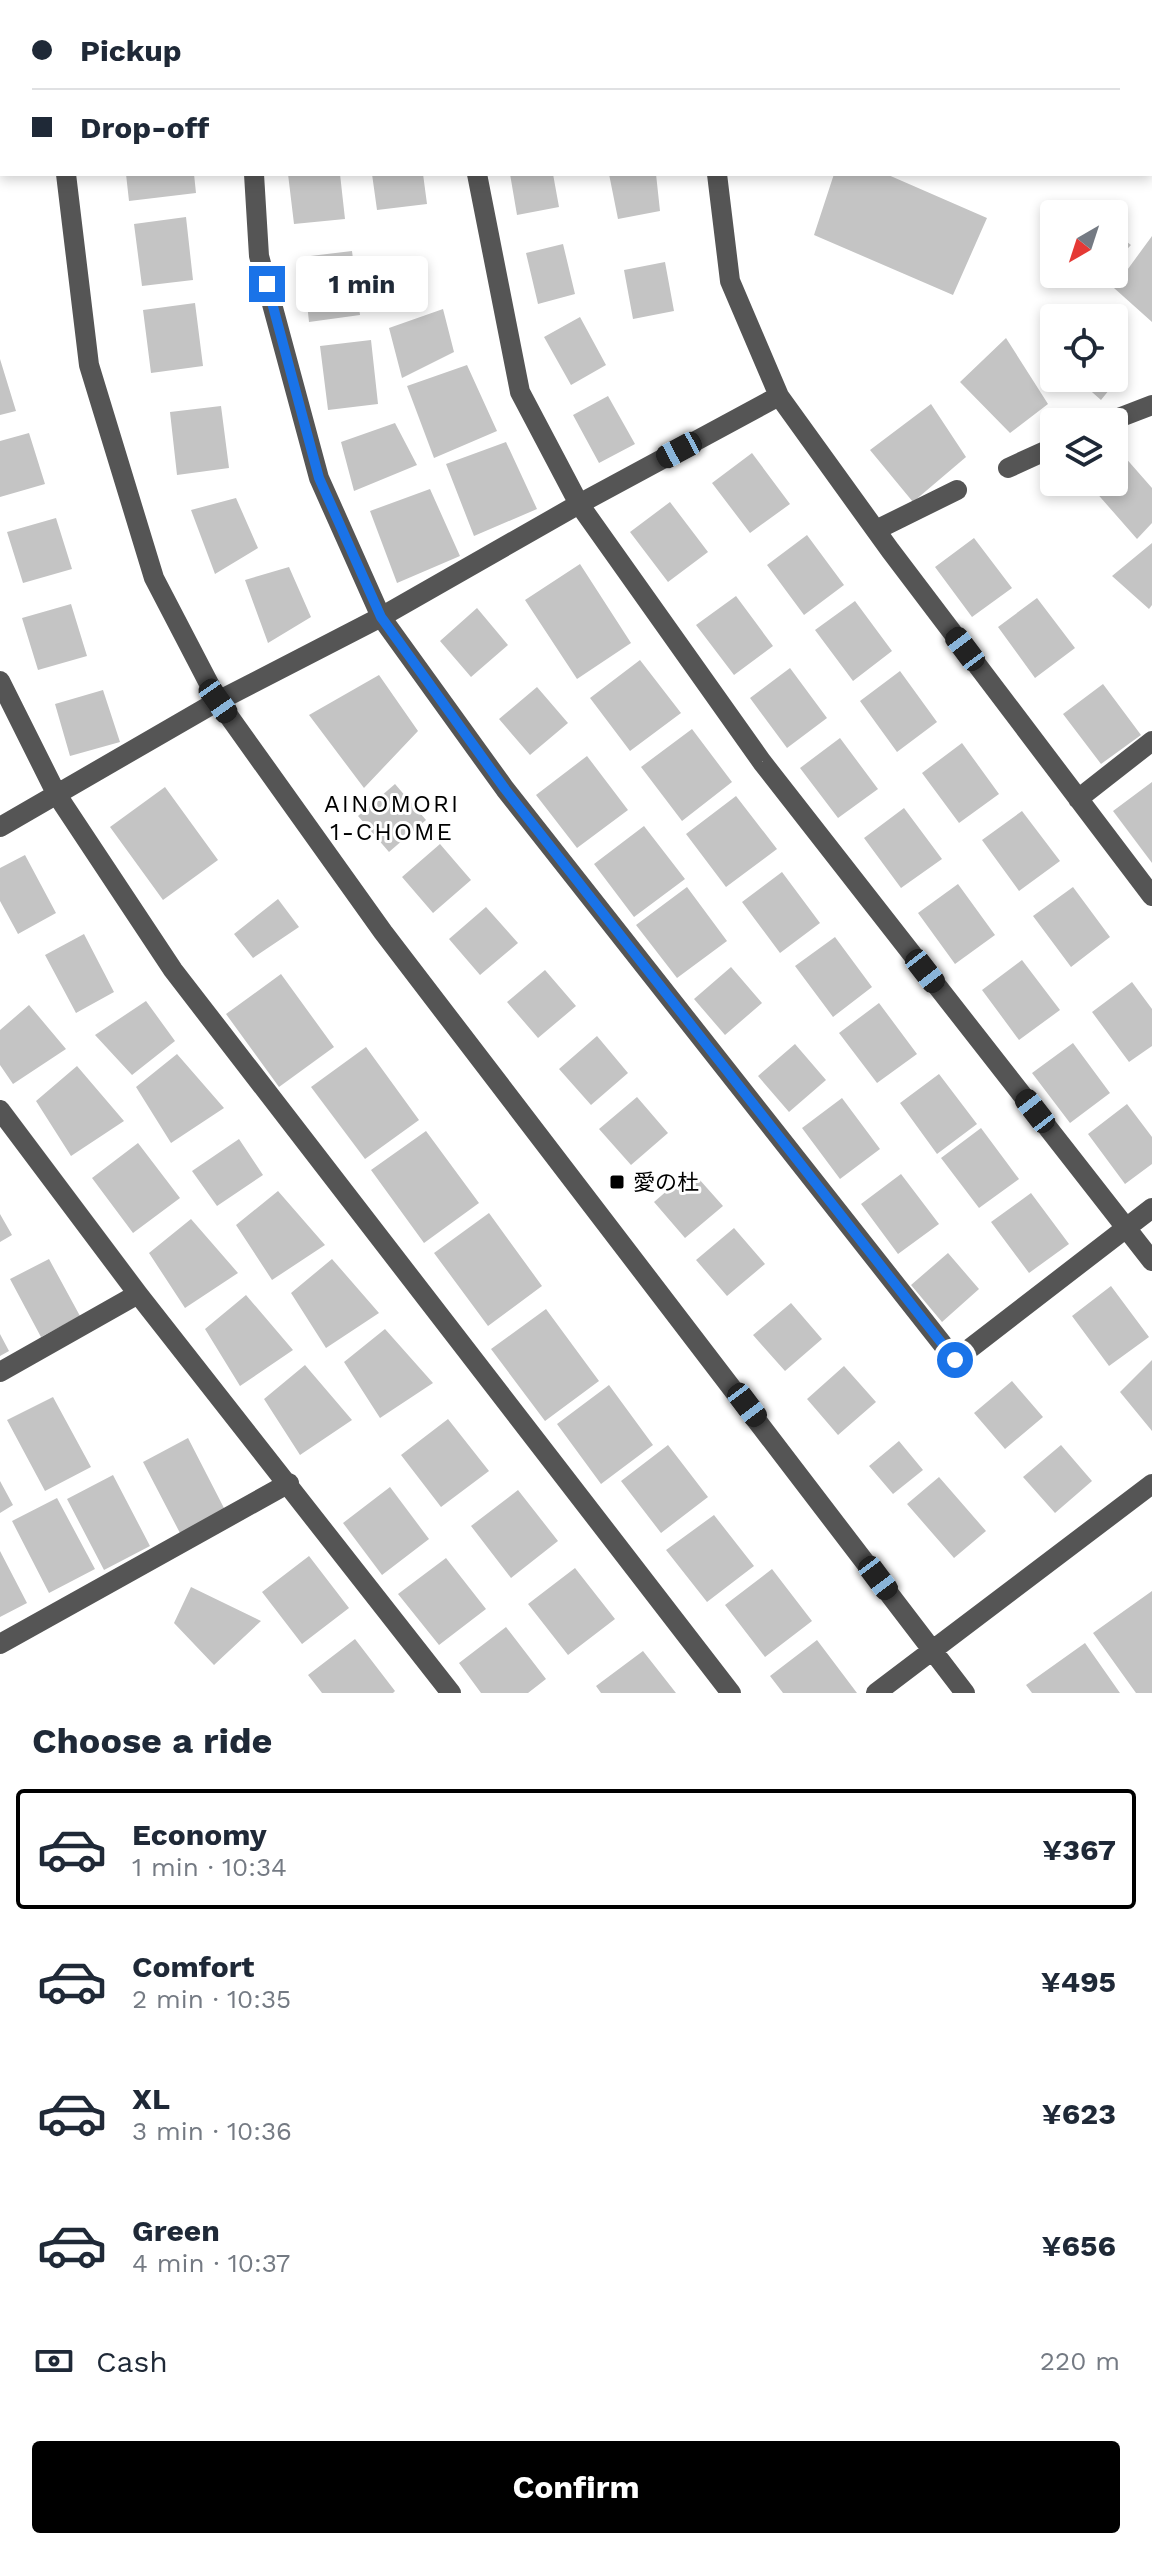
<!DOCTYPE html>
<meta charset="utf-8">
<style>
:root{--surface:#fff;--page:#f6f6f7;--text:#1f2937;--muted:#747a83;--line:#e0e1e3;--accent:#000}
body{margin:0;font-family:"Work Sans","Noto Sans JP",sans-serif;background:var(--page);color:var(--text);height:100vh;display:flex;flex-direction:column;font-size:30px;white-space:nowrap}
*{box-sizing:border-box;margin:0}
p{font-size:26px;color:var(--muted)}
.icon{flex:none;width:44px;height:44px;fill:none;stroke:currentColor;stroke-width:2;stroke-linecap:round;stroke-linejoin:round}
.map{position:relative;height:1693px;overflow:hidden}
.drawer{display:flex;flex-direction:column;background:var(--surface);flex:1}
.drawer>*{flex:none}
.banner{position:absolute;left:0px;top:0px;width:1152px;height:176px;box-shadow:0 4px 12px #0003;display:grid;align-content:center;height:176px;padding:0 32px;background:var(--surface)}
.needle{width:52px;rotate:219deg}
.tools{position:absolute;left:1040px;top:200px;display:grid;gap:16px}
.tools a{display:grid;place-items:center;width:88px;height:88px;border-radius:8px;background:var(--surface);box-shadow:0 4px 12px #0003;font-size:40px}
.end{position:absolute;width:36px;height:36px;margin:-18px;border:10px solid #1a73e8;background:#fff;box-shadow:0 0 0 4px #fff}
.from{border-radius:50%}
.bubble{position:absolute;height:56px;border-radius:8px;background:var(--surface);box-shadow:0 4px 12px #0003;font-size:26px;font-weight:700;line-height:56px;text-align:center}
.car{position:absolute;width:24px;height:48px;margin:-24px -12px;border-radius:10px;box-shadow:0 0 6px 2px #0007;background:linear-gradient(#222 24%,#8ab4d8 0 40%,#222 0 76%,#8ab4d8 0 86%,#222 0)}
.banner b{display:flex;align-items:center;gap:28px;height:76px;font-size:30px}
.banner b+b{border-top:2px solid var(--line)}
.banner i{width:20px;height:20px;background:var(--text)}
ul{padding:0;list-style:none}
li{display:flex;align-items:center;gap:24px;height:120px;margin:0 16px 12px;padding:0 16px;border:4px solid transparent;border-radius:8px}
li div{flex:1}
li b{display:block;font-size:30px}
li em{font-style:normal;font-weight:700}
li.current{border-color:var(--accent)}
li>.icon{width:72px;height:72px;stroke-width:1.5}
h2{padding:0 32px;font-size:36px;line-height:96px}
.pay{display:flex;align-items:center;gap:20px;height:88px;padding:0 32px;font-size:30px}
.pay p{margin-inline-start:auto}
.cta{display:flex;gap:16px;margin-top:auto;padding:16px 32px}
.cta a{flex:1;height:92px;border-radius:8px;background:var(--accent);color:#fff;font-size:32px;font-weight:700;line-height:92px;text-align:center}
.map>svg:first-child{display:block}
</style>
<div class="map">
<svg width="1152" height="1693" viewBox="0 0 1152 1693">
<rect width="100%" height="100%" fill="#fff"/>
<path fill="#c4c4c4" d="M 126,174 L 194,174 L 196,193 L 129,201 Z
M 288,174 L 340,174 L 345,219 L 294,224 Z
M 372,174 L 423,174 L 427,204 L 377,210 Z
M 510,174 L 553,174 L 559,207 L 517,215 Z
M 609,174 L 656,174 L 660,211 L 618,219 Z
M 834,174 L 886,174 L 987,218 L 953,295 L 814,235 Z
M 186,217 L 193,280 L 142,286 L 134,224 Z
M 1118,235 L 1131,245 L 1114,263 L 1114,239 Z
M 1152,236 L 1152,322 L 1114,288 Z
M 563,244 L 575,294 L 538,304 L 526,253 Z
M 352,251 L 360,315 L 309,322 L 302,257 Z
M 665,262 L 674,311 L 633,319 L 624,270 Z
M 195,303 L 203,366 L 151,373 L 143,310 Z
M 443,309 L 454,352 L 402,378 L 389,328 Z
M 580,317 L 606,365 L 571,385 L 544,337 Z
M 1054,333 L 1054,357 L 1042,346 Z
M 1006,338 L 1048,404 L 1010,433 L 960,382 Z
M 371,340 L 378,404 L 328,410 L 320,346 Z
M 1114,357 L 1126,369 L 1101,400 L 1076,378 L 1114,378 Z
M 0,359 L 16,411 L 0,415 Z
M 467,365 L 497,431 L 434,458 L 407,386 Z
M 608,396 L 635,444 L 599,463 L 573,415 Z
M 931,404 L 966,457 L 913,502 L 870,450 Z
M 221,406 L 229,468 L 177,475 L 170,412 Z
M 395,423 L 417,465 L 354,491 L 341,442 Z
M 29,433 L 45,484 L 0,497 L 0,441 Z
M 506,442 L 537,509 L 474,536 L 446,464 Z
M 1116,447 L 1152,488 L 1152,523 L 1137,539 L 1087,482 L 1114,482 Z
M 752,453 L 790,504 L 750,533 L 712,483 Z
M 430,489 L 460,556 L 397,583 L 370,511 Z
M 236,498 L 258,548 L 215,574 L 191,510 Z
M 670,502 L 708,552 L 668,582 L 630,532 Z
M 56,518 L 72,569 L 23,583 L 7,532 Z
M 807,535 L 844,585 L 804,615 L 767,565 Z
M 974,538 L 1012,588 L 972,617 L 935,567 Z
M 1152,543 L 1152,605 L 1149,609 L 1112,576 Z
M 580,564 L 631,643 L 577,679 L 525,600 Z
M 289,567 L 311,617 L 268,643 L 245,580 Z
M 736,596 L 773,646 L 734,675 L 696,625 Z
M 1037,598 L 1075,648 L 1035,678 L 998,627 Z
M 855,601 L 892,651 L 853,681 L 815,630 Z
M 71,604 L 87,656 L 38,670 L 22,618 Z
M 477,608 L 508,645 L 471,677 L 440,641 Z
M 640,660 L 681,713 L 630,751 L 590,698 Z
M 790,668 L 827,718 L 787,748 L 750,698 Z
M 900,671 L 937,722 L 897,752 L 860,701 Z
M 379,675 L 418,731 L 364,788 L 309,715 Z
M 1103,684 L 1141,735 L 1101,764 L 1063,714 Z
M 537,687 L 568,723 L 530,755 L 499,719 Z
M 103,690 L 120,742 L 70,756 L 55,704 Z
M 692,729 L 732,782 L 682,821 L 641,767 Z
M 840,738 L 878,789 L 838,818 L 800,768 Z
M 962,743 L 999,794 L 959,823 L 922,773 Z
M 587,756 L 628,810 L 577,848 L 536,795 Z
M 1152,782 L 1152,863 L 1113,811 Z
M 395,784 L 426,820 L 389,852 L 358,816 Z
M 165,787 L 218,860 L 163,900 L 110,827 Z
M 736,796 L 777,849 L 726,887 L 686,834 Z
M 904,808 L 942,859 L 901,888 L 864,838 Z
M 1022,811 L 1060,861 L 1019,891 L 982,840 Z
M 644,826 L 685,879 L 634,917 L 594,864 Z
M 440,844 L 471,880 L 433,913 L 402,877 Z
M 25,855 L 56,913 L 18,934 L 0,901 L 0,868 Z
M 782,872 L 820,923 L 780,953 L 742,902 Z
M 958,884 L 995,935 L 955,964 L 918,913 Z
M 687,887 L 727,941 L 677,978 L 636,925 Z
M 1073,887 L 1110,937 L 1071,967 L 1033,916 Z
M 278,899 L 299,927 L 253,958 L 234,934 Z
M 486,907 L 518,943 L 480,975 L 449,939 Z
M 84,934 L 114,992 L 76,1013 L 45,955 Z
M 835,937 L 872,987 L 833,1017 L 795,966 Z
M 1022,960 L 1060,1010 L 1019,1040 L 982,990 Z
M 731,967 L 762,1003 L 725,1035 L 694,999 Z
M 545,970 L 576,1006 L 538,1038 L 507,1002 Z
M 281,974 L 334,1047 L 279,1087 L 226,1014 Z
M 1132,982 L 1152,1009 L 1152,1046 L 1129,1062 L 1092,1012 Z
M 146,1001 L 175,1041 L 132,1075 L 95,1035 Z
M 879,1003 L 917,1054 L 877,1083 L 839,1033 Z
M 29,1005 L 66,1049 L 13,1084 L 0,1065 L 0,1030 Z
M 597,1036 L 628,1073 L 591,1105 L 559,1069 Z
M 1073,1043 L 1110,1093 L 1070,1123 L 1032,1073 Z
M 795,1044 L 826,1080 L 789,1112 L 758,1076 Z
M 366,1047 L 419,1120 L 365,1159 L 311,1087 Z
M 177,1054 L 224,1108 L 171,1143 L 136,1087 Z
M 77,1066 L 124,1121 L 71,1156 L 36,1101 Z
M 939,1074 L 977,1124 L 937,1154 L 900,1103 Z
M 637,1097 L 668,1133 L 631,1165 L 599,1129 Z
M 842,1098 L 880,1149 L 840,1179 L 802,1128 Z
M 1127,1104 L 1152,1137 L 1152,1164 L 1125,1184 L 1088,1134 Z
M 981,1128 L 1019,1179 L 979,1208 L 941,1158 Z
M 426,1131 L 479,1203 L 424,1243 L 371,1170 Z
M 239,1139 L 263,1175 L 217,1206 L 192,1171 Z
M 138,1143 L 180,1198 L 133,1233 L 92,1178 Z
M 691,1170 L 723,1206 L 685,1238 L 654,1202 Z
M 901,1174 L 939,1224 L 898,1254 L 861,1204 Z
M 278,1191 L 325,1245 L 272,1280 L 236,1225 Z
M 1031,1193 L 1069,1244 L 1029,1273 L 991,1222 Z
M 489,1213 L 542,1286 L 488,1326 L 434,1253 Z
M 0,1214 L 12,1235 L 0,1242 Z
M 191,1219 L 238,1273 L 185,1308 L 149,1253 Z
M 734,1228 L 765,1264 L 727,1296 L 696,1260 Z
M 948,1253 L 979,1289 L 942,1322 L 911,1285 Z
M 49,1259 L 80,1316 L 41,1337 L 10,1279 Z
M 332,1259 L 379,1313 L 326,1348 L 291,1293 Z
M 1111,1286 L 1149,1337 L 1109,1366 L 1072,1316 Z
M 246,1295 L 293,1350 L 240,1386 L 205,1329 Z
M 791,1303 L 822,1339 L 785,1371 L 753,1335 Z
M 546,1309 L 599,1381 L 545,1421 L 491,1349 Z
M 385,1329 L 433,1383 L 380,1418 L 344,1362 Z
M 0,1334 L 9,1351 L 0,1356 Z
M 1152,1360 L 1152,1431 L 1120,1392 Z
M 305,1365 L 352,1420 L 300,1455 L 264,1399 Z
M 844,1366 L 876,1402 L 838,1435 L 807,1399 Z
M 1012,1381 L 1043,1417 L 1005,1449 L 974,1413 Z
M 609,1385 L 653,1445 L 601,1484 L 557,1424 Z
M 53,1397 L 91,1467 L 45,1491 L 7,1420 Z
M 448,1419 L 489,1471 L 441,1507 L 401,1455 Z
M 188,1438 L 225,1510 L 180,1533 L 143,1462 Z
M 899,1441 L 923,1470 L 893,1494 L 869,1466 Z
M 668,1445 L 708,1497 L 661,1533 L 621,1481 Z
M 1061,1445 L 1092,1481 L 1055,1513 L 1023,1477 Z
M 113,1475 L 150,1546 L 104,1570 L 67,1499 Z
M 939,1477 L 986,1531 L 954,1558 L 907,1504 Z
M 0,1481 L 13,1505 L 0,1513 Z
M 390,1487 L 429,1539 L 382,1575 L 343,1523 Z
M 518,1490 L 558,1541 L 511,1578 L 471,1526 Z
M 57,1498 L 95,1569 L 49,1593 L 12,1521 Z
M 714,1515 L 754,1566 L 707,1602 L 666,1550 Z
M 0,1551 L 27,1603 L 0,1617 Z
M 309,1556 L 349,1608 L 302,1644 L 262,1592 Z
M 446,1558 L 486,1609 L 439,1645 L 398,1594 Z
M 575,1568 L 615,1619 L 568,1655 L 528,1604 Z
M 772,1569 L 812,1621 L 765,1657 L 725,1605 Z
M 191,1587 L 261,1621 L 214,1665 L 174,1623 Z
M 1152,1591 L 1152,1693 L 1136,1693 L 1093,1633 Z
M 506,1627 L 546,1679 L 528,1693 L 481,1693 L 459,1663 Z
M 355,1639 L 395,1691 L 393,1693 L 322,1693 L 308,1675 Z
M 817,1640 L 857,1693 L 783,1693 L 770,1676 Z
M 1085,1643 L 1120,1693 L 1032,1693 L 1026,1685 Z
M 643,1651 L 676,1693 L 601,1693 L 596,1686 Z"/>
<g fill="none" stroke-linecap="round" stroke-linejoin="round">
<path stroke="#555" stroke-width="20" d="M 55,0 L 55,2
M 243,0 L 243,2
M 466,0 L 466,2
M 696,0 L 696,2
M 1015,0 L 1016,2
M 1150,148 L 1152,150
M 66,174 L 89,365 L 154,578 L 218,701 L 383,932 L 965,1693
M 254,174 L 259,256 L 319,478 L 381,617 L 505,789 L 955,1360 L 1152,1208
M 477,174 L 520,392 L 579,504 L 762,762 L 1152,1261
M 717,174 L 730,281 L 779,396 L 890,550 L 1152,896
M 1108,422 L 1152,405
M 1008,468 L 1054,447
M 876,530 L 957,490
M 0,681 L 57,795 L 173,970 L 731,1693
M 1078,799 L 1152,741
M 0,827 L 218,701 L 381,617 L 579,504 L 779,396
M 0,1110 L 138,1294 L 451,1693
M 0,1372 L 138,1294
M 0,1644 L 289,1483
M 876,1693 L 1152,1484"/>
</g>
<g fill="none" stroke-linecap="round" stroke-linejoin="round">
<path stroke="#1a73e8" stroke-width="10" d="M 267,284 L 319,478 L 381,617 L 505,789 L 955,1360"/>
</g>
<rect fill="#000" stroke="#fff" stroke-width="3" x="609" y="1174" width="16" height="16" rx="4"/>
<g text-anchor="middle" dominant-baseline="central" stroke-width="6" stroke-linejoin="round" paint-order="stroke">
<g font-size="22" fill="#000" stroke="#fff" text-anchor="start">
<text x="633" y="1182">愛の杜</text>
</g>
<g font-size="24" letter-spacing="2" fill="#000" stroke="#fff">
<text x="392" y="804">AINOMORI<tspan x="392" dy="28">1-CHOME</tspan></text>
</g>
</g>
</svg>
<div class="tools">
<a><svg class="needle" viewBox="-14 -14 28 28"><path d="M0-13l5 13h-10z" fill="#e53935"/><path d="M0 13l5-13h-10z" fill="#747a83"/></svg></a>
<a><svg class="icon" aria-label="locate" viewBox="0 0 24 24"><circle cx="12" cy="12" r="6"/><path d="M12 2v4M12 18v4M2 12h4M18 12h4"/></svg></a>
<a><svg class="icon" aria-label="layers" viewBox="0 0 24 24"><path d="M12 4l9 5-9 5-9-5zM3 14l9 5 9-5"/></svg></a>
</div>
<i class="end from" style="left:955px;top:1360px"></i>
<i class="end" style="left:267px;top:284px"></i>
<div class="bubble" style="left:296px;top:256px;width:132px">1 min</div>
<i class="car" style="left:679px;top:450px;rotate:242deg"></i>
<i class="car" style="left:965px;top:649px;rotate:323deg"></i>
<i class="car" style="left:218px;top:701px;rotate:145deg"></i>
<i class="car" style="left:925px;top:971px;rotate:142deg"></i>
<i class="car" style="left:1035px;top:1111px;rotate:322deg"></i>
<i class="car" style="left:747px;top:1405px;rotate:143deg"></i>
<i class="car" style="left:878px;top:1578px;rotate:143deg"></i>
<div class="banner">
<b><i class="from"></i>Pickup</b>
<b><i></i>Drop-off</b>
</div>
</div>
<section class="drawer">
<h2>Choose a ride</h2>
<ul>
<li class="current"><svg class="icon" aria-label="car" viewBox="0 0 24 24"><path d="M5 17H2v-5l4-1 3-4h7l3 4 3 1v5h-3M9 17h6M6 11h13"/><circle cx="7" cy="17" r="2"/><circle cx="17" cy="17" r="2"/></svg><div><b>Economy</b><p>1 min · 10:34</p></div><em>¥367</em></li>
<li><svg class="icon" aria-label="car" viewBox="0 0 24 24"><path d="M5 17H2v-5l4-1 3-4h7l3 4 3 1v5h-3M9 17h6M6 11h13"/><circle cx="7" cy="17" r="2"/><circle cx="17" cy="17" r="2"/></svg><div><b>Comfort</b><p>2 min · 10:35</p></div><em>¥495</em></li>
<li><svg class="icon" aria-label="car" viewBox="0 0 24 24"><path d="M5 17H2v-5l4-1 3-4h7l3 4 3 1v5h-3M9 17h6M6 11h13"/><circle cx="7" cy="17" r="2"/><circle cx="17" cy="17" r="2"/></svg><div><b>XL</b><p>3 min · 10:36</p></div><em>¥623</em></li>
<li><svg class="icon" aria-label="car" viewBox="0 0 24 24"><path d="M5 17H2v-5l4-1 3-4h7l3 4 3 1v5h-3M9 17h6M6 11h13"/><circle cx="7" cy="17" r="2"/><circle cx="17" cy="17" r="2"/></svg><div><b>Green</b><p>4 min · 10:37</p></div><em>¥656</em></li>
</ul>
<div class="pay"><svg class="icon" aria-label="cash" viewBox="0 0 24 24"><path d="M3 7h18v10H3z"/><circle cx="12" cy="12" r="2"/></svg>Cash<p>220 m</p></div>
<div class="cta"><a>Confirm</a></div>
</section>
